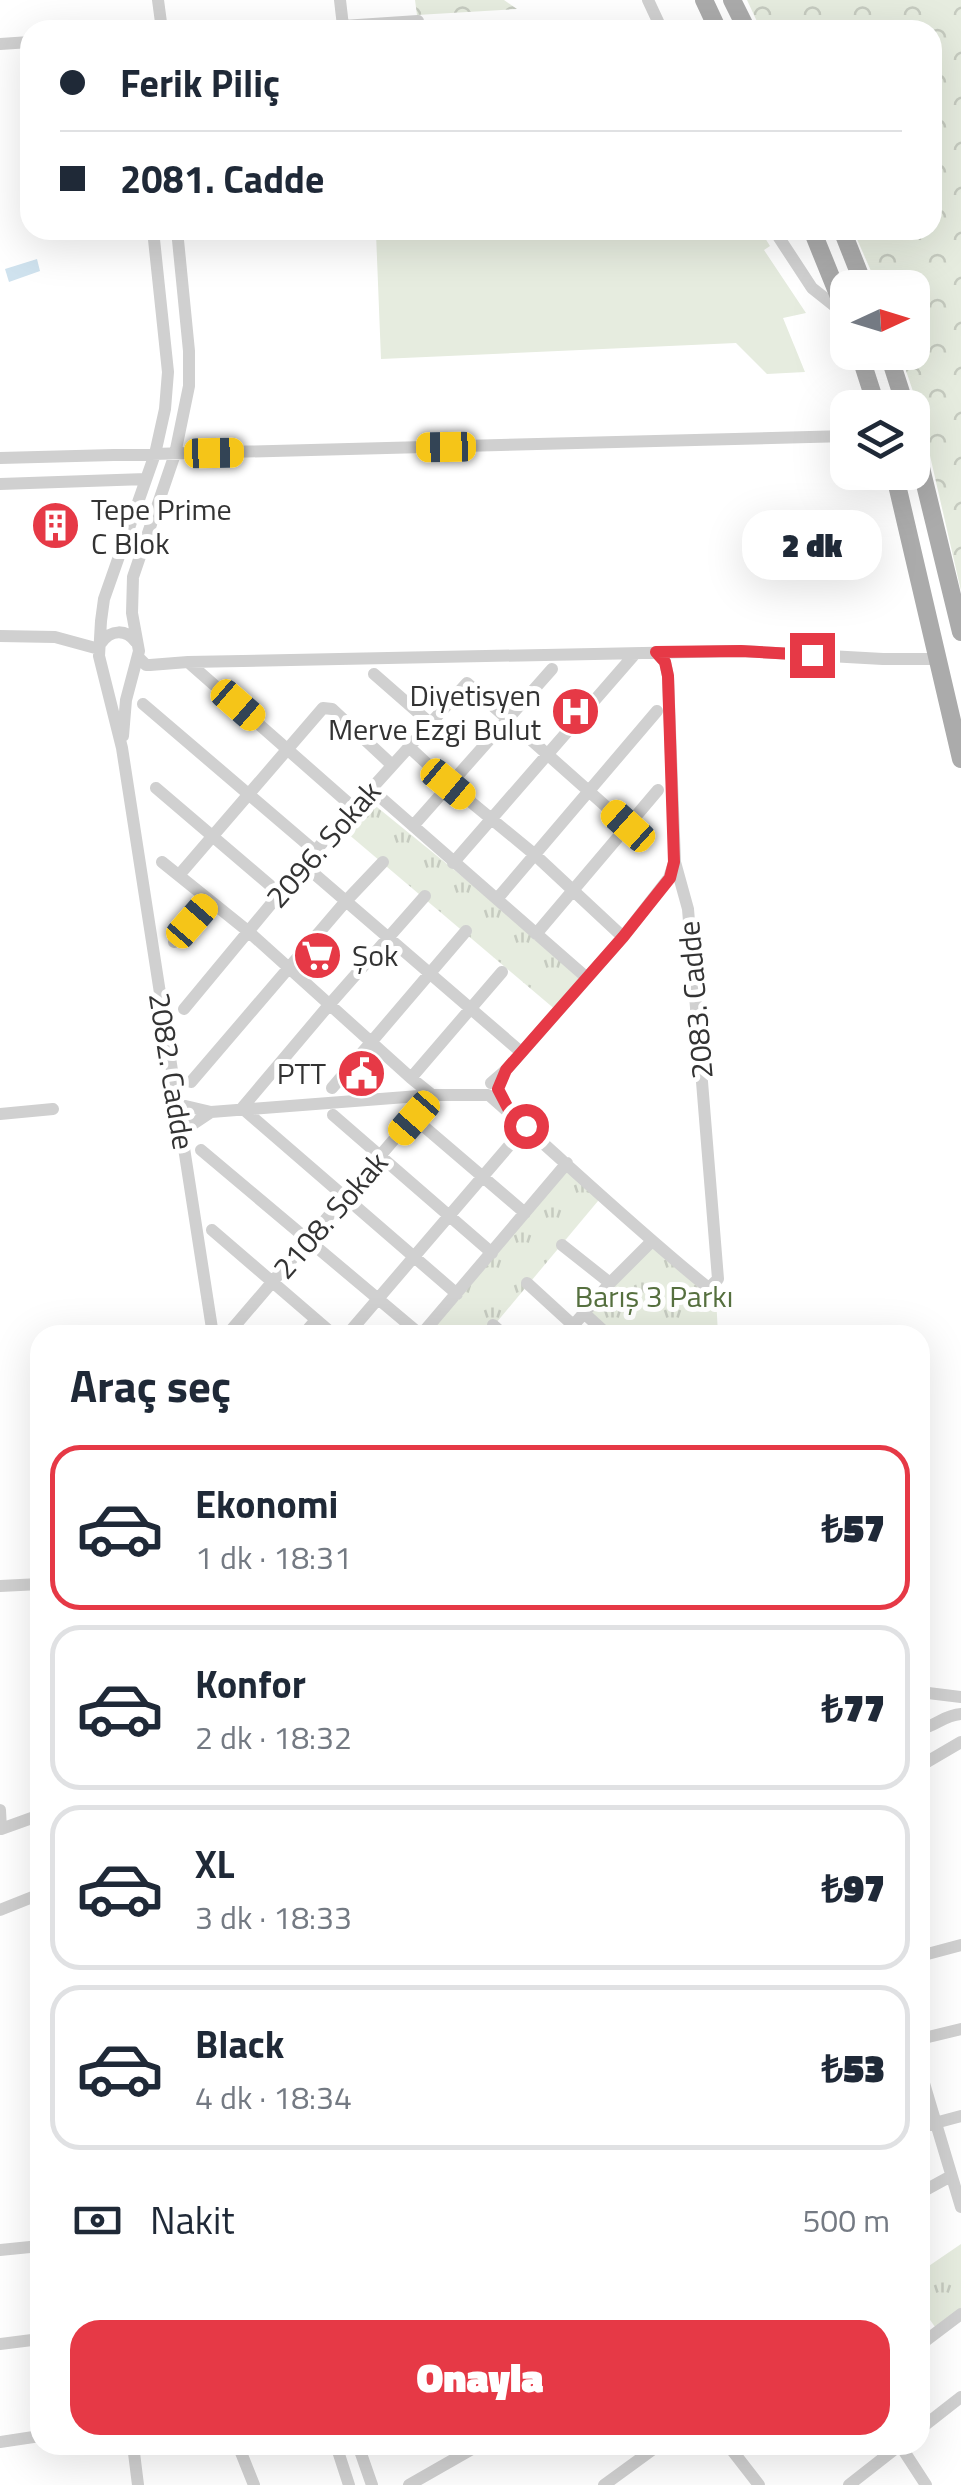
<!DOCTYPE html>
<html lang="tr">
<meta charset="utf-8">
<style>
:root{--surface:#fff;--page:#f2f2f3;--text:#1f2937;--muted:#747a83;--line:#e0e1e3;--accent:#e63946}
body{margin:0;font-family:"Titillium Web",sans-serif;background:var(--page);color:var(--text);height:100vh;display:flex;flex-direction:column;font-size:38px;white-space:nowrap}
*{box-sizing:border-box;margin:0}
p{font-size:32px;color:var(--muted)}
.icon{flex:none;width:55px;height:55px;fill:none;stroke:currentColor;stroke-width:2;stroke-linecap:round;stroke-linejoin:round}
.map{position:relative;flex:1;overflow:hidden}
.sheet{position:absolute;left:30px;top:1325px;width:900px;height:1130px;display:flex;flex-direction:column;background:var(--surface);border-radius:30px;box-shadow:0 10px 40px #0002}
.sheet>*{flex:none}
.hud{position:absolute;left:20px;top:20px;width:922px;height:220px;border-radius:30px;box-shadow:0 10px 40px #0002;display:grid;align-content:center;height:220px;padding:0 40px;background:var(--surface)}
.needle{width:65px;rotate:86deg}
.buttons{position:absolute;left:830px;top:270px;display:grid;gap:20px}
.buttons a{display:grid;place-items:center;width:100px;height:100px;border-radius:20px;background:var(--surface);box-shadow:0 10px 40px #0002;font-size:50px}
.end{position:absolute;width:45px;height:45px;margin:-22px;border:12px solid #e63946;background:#fff;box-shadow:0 0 0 5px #fff}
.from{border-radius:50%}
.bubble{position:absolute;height:70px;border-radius:30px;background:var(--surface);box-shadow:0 10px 40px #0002;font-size:32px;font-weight:800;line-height:70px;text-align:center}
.car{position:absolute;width:30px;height:60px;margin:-30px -15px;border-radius:12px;box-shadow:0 0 8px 2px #0007;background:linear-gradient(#f5c518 24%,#345 0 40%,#f5c518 0 76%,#345 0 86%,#f5c518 0)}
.hud b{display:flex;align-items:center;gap:35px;height:95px;font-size:38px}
.hud b+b{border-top:2px solid var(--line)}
.hud i{width:25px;height:25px;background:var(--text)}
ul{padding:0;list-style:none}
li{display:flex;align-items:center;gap:30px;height:165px;margin:0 20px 15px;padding:0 20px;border:5px solid var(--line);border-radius:30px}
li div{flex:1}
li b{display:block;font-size:38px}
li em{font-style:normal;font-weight:800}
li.on{border-color:var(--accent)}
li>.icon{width:90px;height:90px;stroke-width:1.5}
h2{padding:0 40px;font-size:45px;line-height:120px}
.pay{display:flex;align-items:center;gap:25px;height:110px;padding:0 40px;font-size:38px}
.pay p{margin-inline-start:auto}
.primary-button{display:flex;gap:20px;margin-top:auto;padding:20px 40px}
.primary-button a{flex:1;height:115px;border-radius:30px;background:var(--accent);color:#fff;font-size:40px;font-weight:800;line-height:115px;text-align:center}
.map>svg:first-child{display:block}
</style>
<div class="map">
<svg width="961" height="2485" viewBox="0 0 961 2485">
<defs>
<pattern id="forest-crowns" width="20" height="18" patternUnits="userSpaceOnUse" patternTransform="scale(2.5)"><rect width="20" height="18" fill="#e6ecdf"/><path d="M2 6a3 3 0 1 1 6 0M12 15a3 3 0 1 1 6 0" fill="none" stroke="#c6cbc0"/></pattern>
<pattern id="park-tufts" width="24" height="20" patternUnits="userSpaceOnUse" patternTransform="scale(2.5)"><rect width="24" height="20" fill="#e6ecdf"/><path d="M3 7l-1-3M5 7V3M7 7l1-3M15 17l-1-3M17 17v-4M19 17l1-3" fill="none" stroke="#c6cbc0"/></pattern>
</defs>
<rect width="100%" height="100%" fill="#fff"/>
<path fill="#e6ecdf" d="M 444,230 L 760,230 L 770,246 L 764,250 L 806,313 L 783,318 L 805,372 L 767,374 L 736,343 L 381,359 L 376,233 Z"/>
<path fill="url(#forest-crowns)" d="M 415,0 L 504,0 L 517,9 L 417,15 Z
M 747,0 L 961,0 L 961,591 L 920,412 L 900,353 L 912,352 L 912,288 L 878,287 L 853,230 L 932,230 L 932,30 L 761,30 Z"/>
<path fill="url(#park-tufts)" d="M 372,803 L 587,978 L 557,1011 L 347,833 Z
M 567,1163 L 603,1195 L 486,1335 L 423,1335 Z
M 651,1242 L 716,1296 L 718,1335 L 608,1335 L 585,1314 Z
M 961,2244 L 961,2314 L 938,2331 L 920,2306 L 920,2272 Z"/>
<path fill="#cfe2ee" d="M 37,259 L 40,271 L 9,282 L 5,269 Z"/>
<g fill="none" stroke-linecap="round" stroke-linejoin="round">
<path stroke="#d0d0d0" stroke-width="12" d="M 158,0 L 162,30
M 648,0 L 662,30
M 343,26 L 418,21
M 256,30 L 343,26 L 340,0
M 0,44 L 30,42
M 153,230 L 168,372 L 165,409 L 155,454 L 104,599 L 101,621 L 99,656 L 122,748 L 213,1335
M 774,230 L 812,288 L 846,315
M 0,458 L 848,436
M 0,484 L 146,479
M 0,636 L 55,637 L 99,649
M 101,643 C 111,629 126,629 136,642
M 138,657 L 146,665 L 150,665 L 188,662 L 741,651 L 883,659 L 938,659
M 188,662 L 354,808
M 374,674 L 430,723
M 143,704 L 315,851
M 123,736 L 126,700 L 139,651 L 132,613 L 133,577 L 175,454 L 189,386 L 189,351 L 177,230
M 409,747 L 449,784 L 534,854 L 623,937
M 156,788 L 279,893
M 371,789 L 587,978
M 413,826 L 552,669
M 162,862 L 249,932 L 411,1078 L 432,1095 L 227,1335
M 453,863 L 634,655
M 304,865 L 521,1052
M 180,874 L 323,708 L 332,709 L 392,765
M 425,896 L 329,1005 L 242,1108 L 457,1294
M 497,899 L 657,711
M 536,934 L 658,790
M 174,942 L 209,901
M 184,1009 L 315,851 L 467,683 L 628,826
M 411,1078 L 502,972
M 191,1082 L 346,901 L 383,862
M 491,1083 L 506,1070 L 623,937 L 669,878 L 674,863
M 332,1088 L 466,931
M 490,1096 C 562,1159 632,1226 706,1286 L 711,1286 L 718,1279 L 688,909 L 675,862 L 668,676 L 665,662 L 656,652
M 177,1104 L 211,1112 L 432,1095 L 488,1095
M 0,1114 L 53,1109
M 333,1115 L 492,1253
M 414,1118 L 525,1213
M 181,1132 L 211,1112
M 201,1150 L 421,1335
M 212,1230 L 334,1335
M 562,1245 L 610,1283
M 527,1283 L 574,1326
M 585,1314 L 608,1335
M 493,1325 L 504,1335
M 303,1335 L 316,1320
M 347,1335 L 526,1126
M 421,1335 L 567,1163
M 565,1335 L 610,1283 L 651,1242
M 0,1586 L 40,1584
M 920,1692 L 961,1697
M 920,1729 C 936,1726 944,1715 961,1714
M 920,1766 L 961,1742
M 0,1810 L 1,1829 L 40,1815
M 0,1910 L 40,1894
M 920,1956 L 961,1945
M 920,2039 L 961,2029
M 920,2070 L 961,2207
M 920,2127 L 961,2116
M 920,2193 L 951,2176
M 0,2250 L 40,2246
M 0,2344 L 40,2339
M 920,2345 L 961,2314
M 920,2429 L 961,2397
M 0,2442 L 40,2436
M 133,2445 L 138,2485
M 238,2445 L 254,2485
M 336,2445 L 349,2485
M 358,2445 L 372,2485
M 728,2445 L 759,2485
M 900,2445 L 926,2485
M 409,2485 L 479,2445
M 604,2485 L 659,2445
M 849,2485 L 900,2445"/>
<path stroke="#ababab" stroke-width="18" d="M 704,0 L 718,30
M 732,0 L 747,30
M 812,230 L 848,319
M 842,230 L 865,288
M 859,352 L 877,408
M 888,352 L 906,408
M 912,431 L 961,632
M 894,472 L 961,759"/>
</g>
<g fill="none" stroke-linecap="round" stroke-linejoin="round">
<path stroke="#e63946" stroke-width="12" d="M 526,1126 L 511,1114 L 498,1089 L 506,1070 L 623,937 L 670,878 L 674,862 L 668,676 L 665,662 L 656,652 L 741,651 L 812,655"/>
</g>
<defs>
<symbol id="building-disc" viewBox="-11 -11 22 22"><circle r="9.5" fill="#e63946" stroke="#fff"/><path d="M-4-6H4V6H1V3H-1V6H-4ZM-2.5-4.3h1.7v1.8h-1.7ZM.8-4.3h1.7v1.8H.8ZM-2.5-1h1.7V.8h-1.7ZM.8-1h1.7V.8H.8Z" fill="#fff"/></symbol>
<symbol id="hospital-disc" viewBox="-11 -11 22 22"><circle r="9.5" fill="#e63946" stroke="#fff"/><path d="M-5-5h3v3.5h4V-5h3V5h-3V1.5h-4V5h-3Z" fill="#fff"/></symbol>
<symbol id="supermarket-disc" viewBox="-11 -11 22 22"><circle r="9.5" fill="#e63946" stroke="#fff"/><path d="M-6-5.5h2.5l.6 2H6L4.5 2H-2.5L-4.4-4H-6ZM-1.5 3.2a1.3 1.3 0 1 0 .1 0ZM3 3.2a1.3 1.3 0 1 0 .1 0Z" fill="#fff"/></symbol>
<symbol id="civic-disc" viewBox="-11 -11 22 22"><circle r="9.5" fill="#e63946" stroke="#fff"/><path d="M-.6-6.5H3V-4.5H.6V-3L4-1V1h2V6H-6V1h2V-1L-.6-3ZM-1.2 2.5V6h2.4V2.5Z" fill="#fff"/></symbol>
</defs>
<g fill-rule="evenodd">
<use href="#building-disc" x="28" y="498" width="55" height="55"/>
<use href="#hospital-disc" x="548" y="684" width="55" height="55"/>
<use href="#supermarket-disc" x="290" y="928" width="55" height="55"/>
<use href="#civic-disc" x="334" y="1046" width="55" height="55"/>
</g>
<g text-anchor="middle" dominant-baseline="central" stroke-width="10" stroke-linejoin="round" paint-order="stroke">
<g font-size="30" fill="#333" stroke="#fff" text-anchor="start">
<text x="91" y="509">Tepe Prime<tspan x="91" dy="34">C Blok</tspan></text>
<text x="541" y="695" text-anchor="end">Diyetisyen<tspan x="541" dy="34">Merve Ezgi Bulut</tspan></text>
<text x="352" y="955">Şok</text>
<text x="326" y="1073" text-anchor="end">PTT</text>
</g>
<g font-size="30" fill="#333" stroke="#fff">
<text transform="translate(323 844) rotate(-49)">2096. Sokak</text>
<text transform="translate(695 1000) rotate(-95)">2083. Cadde</text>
<text transform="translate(172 1071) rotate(81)">2082. Cadde</text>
<text transform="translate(330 1215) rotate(-49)">2108. Sokak</text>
</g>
<g font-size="30" fill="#56703f" stroke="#fff">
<text x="654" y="1296">Barış 3 Parkı</text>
</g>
</g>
</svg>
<div class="buttons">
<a><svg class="needle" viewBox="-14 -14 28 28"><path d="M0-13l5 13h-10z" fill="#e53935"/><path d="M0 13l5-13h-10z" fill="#747a83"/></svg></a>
<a><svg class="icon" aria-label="layers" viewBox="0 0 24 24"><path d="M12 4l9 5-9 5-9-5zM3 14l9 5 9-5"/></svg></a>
</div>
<i class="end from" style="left:526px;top:1126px"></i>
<i class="end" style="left:812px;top:655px"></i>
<div class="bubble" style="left:742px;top:510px;width:140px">2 dk</div>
<i class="car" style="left:446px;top:447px;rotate:269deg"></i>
<i class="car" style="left:214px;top:453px;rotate:89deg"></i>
<i class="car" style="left:238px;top:705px;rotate:131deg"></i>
<i class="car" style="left:448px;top:784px;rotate:130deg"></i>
<i class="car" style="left:628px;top:826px;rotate:312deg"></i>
<i class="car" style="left:192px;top:921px;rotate:41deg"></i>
<i class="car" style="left:414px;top:1118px;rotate:221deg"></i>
<div class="hud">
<b><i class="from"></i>Ferik Piliç</b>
<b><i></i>2081. Cadde</b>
</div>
<section class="sheet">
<h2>Araç seç</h2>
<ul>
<li class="on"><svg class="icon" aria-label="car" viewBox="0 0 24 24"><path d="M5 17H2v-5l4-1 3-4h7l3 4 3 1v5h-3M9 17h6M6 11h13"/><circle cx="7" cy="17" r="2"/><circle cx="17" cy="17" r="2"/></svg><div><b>Ekonomi</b><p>1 dk · 18:31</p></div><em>₺57</em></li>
<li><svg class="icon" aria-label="car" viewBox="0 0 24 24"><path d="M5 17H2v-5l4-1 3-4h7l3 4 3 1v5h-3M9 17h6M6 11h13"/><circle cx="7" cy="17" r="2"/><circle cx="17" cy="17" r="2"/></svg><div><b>Konfor</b><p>2 dk · 18:32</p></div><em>₺77</em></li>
<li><svg class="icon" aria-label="car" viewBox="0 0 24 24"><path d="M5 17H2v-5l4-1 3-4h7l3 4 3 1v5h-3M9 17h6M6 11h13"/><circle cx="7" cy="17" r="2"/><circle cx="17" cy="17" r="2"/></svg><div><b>XL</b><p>3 dk · 18:33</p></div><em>₺97</em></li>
<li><svg class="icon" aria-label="car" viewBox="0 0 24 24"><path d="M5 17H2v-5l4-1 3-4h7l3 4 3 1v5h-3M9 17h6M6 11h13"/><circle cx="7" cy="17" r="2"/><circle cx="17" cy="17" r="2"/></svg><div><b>Black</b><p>4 dk · 18:34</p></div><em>₺53</em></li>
</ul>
<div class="pay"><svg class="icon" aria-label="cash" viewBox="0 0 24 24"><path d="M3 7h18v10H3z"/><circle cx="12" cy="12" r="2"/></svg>Nakit<p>500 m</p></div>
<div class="primary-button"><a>Onayla</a></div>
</section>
</div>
